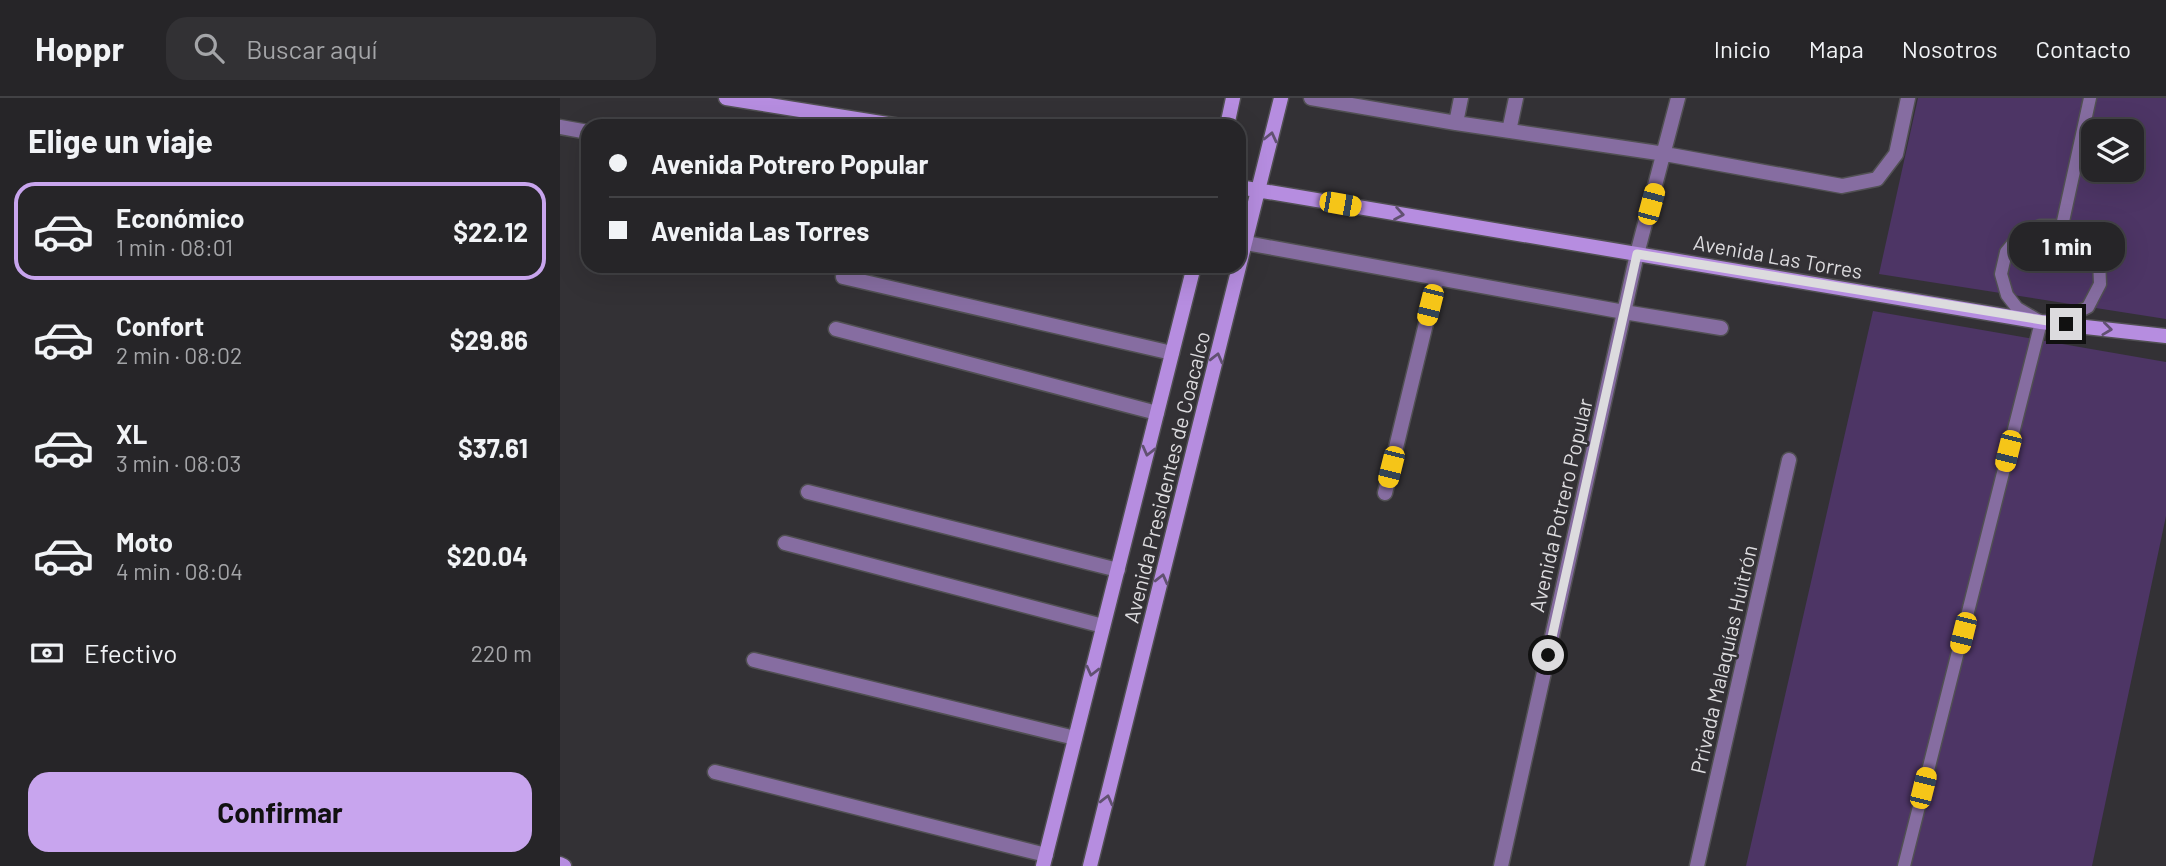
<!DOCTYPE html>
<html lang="es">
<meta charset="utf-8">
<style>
:root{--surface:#262528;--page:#323134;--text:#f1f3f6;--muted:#a4a5a8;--line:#424245;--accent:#c8a5ee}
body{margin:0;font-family:Barlow,sans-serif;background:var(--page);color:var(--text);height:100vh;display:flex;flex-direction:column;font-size:26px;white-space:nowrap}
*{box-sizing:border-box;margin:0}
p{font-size:23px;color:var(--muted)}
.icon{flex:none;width:38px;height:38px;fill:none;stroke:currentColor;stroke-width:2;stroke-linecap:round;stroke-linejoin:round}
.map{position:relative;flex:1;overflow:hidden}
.details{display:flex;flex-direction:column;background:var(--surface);width:560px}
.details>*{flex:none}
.top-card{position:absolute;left:21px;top:21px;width:665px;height:154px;border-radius:21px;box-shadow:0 7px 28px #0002,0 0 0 2px var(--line);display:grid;align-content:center;height:154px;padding:0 28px;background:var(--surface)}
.controls{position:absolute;left:1521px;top:21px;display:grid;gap:14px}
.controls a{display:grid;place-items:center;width:63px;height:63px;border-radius:14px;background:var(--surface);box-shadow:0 7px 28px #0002,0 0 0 2px var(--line);font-size:35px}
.end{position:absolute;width:32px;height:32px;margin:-16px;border:9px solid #dcdbde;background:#111;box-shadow:0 0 0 4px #111}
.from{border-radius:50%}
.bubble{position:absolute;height:49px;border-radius:21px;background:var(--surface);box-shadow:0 7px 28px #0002,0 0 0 2px var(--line);font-size:23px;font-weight:700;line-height:49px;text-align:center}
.car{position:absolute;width:21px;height:42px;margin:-21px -10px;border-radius:9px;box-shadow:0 0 5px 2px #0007;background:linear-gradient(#f5c518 24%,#345 0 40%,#f5c518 0 76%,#345 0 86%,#f5c518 0)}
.top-card b{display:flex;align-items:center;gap:24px;height:66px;font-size:26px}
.top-card b+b{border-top:2px solid var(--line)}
.top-card i{width:18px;height:18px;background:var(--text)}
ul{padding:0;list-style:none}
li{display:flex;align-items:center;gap:21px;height:98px;margin:0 14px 10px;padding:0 14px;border:4px solid transparent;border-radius:21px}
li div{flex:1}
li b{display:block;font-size:26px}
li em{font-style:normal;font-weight:700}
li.current{border-color:var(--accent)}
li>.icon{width:63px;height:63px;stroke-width:1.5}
h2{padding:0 28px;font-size:32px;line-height:84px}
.pay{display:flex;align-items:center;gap:18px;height:77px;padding:0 28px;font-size:26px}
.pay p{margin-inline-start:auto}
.primary-button{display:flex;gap:14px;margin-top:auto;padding:14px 28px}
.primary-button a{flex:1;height:80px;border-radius:21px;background:var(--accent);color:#111;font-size:28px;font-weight:700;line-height:80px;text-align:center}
header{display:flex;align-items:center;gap:42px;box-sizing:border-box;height:98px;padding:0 35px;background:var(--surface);border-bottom:2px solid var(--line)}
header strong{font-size:33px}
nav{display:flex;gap:38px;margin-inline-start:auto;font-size:24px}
.search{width:490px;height:63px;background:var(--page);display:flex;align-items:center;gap:18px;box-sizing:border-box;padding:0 24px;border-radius:21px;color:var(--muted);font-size:26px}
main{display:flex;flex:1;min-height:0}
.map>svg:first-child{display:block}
</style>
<header>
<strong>Hoppr</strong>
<div class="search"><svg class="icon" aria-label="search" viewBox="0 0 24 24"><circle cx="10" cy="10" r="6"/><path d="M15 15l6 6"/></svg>Buscar aquí</div>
<nav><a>Inicio</a><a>Mapa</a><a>Nosotros</a><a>Contacto</a></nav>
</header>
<main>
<section class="details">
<h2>Elige un viaje</h2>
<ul>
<li class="current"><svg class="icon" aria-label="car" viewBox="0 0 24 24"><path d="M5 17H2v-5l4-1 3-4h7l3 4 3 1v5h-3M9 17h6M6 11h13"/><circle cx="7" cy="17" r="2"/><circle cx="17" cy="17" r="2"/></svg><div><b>Económico</b><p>1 min · 08:01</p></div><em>$22.12</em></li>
<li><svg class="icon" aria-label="car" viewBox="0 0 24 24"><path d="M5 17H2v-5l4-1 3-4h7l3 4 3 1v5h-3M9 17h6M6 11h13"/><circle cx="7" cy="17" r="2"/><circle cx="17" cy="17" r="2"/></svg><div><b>Confort</b><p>2 min · 08:02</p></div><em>$29.86</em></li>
<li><svg class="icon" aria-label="car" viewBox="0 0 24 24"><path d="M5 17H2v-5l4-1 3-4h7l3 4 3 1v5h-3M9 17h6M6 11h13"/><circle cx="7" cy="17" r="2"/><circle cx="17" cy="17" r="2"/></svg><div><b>XL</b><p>3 min · 08:03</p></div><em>$37.61</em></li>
<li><svg class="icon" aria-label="car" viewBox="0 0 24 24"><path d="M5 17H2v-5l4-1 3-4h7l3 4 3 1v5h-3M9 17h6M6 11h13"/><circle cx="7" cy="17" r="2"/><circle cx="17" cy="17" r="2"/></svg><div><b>Moto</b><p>4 min · 08:04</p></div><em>$20.04</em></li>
</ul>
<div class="pay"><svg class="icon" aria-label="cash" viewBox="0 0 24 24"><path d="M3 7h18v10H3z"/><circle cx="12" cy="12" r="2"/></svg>Efectivo<p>220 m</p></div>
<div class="primary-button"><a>Confirmar</a></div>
</section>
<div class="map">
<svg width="1606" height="768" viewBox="0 0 1606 768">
<rect width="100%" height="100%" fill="#333135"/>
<path fill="#4d3565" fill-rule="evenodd" d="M 1358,0 L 1606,0 L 1606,221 L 1319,176 ZM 1533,33 L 1572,33 L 1572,72 L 1533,72 Z
M 1313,213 L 1606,264 L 1606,418 L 1532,768 L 1186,768 Z"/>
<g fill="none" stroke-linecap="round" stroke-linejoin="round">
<defs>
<path id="lane" d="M 1480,128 L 1502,128 L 1525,140 L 1539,161 L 1540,186 L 1528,209 L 1508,219 L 1481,224 L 1457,210 L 1447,197 L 1441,176 L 1446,154 L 1460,137 Z
M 1502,128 L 1530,0
M 1344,768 L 1481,224"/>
<path id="street" d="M 751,0 L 896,25 L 1105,56 L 1282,88 L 1317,81 L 1336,56 L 1348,0
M 896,25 L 901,0
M 0,29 L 28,34
M 949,33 L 956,0
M 686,145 L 1064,214 L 1161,230
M 283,179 L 612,255
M 276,231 L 597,315
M 248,394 L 558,472
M 825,395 L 877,180
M 225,445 L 543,528
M 194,562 L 515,640
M 155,674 L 486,757
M 941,768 L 1077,156 L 1118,0
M 1137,768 L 1229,362"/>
<path id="secondary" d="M 166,0 L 340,28
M 667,28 L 673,0
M 679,89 L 1481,224 L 1606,238
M 0,766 L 4,768
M 483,768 L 634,168
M 530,768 L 721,0"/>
</defs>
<use href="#lane" stroke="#515053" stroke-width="15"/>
<use href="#street" stroke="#515053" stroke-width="17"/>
<use href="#secondary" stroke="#515053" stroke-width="17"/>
<use href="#lane" stroke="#866da1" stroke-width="12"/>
<use href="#street" stroke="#866da1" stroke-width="14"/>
<use href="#secondary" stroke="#b68de0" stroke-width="14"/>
</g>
<defs><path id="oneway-chevron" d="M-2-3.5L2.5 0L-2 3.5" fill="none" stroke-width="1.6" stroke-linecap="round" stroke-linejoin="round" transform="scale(1.75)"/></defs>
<g stroke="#615171">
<use href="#oneway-chevron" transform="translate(711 39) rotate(-77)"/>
<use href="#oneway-chevron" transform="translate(839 116) rotate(10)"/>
<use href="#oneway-chevron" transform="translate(1547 231) rotate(7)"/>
<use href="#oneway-chevron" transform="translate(657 260) rotate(-76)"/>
<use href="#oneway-chevron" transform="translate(588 353) rotate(104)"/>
<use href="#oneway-chevron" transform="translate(602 481) rotate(-76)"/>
<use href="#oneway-chevron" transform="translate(532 573) rotate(104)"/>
<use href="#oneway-chevron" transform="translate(547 702) rotate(-76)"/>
</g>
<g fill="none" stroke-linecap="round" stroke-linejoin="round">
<path stroke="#dcdbde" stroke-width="9" d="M 988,557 L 1077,156 L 1506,226"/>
</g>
<g text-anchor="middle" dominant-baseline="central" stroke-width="5" stroke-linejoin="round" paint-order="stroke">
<g font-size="21" fill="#dcdbde" stroke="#333135">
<text transform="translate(1218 158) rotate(10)">Avenida Las Torres</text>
<text transform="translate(606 379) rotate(-76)">Avenida Presidentes de Coacalco</text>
<text transform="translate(1000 407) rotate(-77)">Avenida Potrero Popular</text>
<text transform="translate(1163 561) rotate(-77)">Privada Malaquías Huitrón</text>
</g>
</g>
</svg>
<div class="controls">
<a><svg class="icon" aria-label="layers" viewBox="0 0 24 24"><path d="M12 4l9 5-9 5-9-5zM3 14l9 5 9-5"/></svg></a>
</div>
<i class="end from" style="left:988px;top:557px"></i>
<i class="end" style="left:1506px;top:226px"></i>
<div class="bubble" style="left:1449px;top:124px;width:116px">1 min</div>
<i class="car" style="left:780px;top:106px;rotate:100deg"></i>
<i class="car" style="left:1091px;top:106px;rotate:15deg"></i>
<i class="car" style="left:870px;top:207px;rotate:194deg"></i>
<i class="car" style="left:1448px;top:353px;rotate:194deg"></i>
<i class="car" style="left:831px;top:369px;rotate:194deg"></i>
<i class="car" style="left:1403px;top:535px;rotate:194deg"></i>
<i class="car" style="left:1363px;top:690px;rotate:14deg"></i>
<div class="top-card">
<b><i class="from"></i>Avenida Potrero Popular</b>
<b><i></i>Avenida Las Torres</b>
</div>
</div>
</main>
